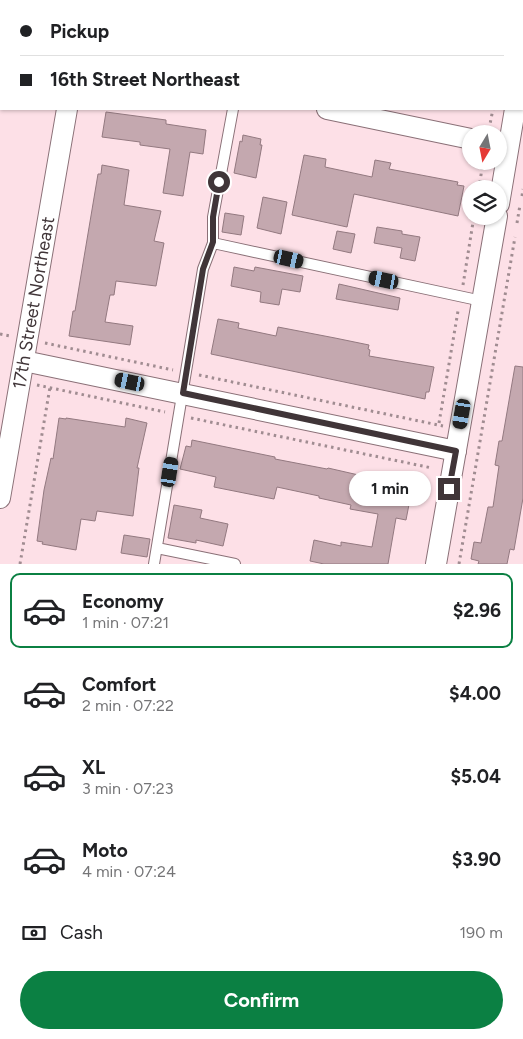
<!DOCTYPE html>
<meta charset="utf-8">
<style>
:root{--surface:#fff;--page:#f2f2f2;--text:#202124;--muted:#757577;--line:#e0e0e0;--accent:#0b8043}
body{margin:0;font-family:Figtree,sans-serif;background:var(--page);color:var(--text);height:100vh;display:flex;flex-direction:column;font-size:19px;white-space:nowrap}
*{box-sizing:border-box;margin:0}
p{font-size:16px;color:var(--muted)}
.icon{flex:none;width:28px;height:28px;fill:none;stroke:currentColor;stroke-width:2;stroke-linecap:round;stroke-linejoin:round}
.map{position:relative;height:564px;overflow:hidden}
.panel{display:flex;flex-direction:column;background:var(--surface);flex:1}
.panel>*{flex:none}
.hud{position:absolute;left:0px;top:0px;width:524px;height:110px;box-shadow:0 1px 4px #0004;display:grid;align-content:center;height:110px;padding:0 20px;background:var(--surface)}
.needle{width:32px;rotate:190deg}
.controls{position:absolute;left:462px;top:125px;display:grid;gap:10px}
.controls a{display:grid;place-items:center;width:45px;height:45px;border-radius:50%;background:var(--surface);box-shadow:0 1px 4px #0004;font-size:25px}
.end{position:absolute;width:22px;height:22px;margin:-11px;border:6px solid #403538;background:#fff;box-shadow:0 0 0 2px #fff}
.from{border-radius:50%}
.bubble{position:absolute;height:35px;border-radius:18px;background:var(--surface);box-shadow:0 1px 4px #0004;font-size:16px;font-weight:700;line-height:35px;text-align:center}
.car{position:absolute;width:15px;height:30px;margin:-15px -8px;border-radius:6px;box-shadow:0 0 4px 1px #0007;background:linear-gradient(#222 24%,#8ab4d8 0 40%,#222 0 76%,#8ab4d8 0 86%,#222 0)}
.hud b{display:flex;align-items:center;gap:18px;height:48px;font-size:19px}
.hud b+b{border-top:1px solid var(--line)}
.hud i{width:12px;height:12px;background:var(--text)}
ul{padding:9px 0 0;list-style:none}
li{display:flex;align-items:center;gap:15px;height:75px;margin:0 10px 8px;padding:0 10px;border:2px solid transparent;border-radius:10px}
li div{flex:1}
li b{display:block;font-size:19px}
li em{font-style:normal;font-weight:700}
li.active{border-color:var(--accent)}
li>.icon{width:45px;height:45px;stroke-width:1.5}
.pay{display:flex;align-items:center;gap:12px;height:55px;padding:0 20px;font-size:19px}
.pay p{margin-inline-start:auto}
.cta{display:flex;gap:10px;margin-top:auto;padding:10px 20px}
.cta a{flex:1;height:58px;border-radius:30px;background:var(--accent);color:#fff;font-size:20px;font-weight:700;line-height:58px;text-align:center}
.map>svg:first-child{display:block}
</style>
<div class="map">
<svg width="523" height="564" viewBox="0 0 523 564">
<rect width="100%" height="100%" fill="#fde0e7"/>
<path fill="#c4a8af" stroke="#937980" d="M 106,112 L 166,120 L 166,124 L 206,130 L 203,154 L 190,152 L 183,196 L 163,193 L 170,149 L 140,145 L 140,142 L 102,137 Z
M 243,135 L 261,139 L 260,145 L 262,145 L 256,178 L 234,173 L 240,141 L 242,142 Z
M 304,155 L 326,159 L 325,167 L 372,177 L 375,160 L 391,163 L 389,169 L 458,182 L 457,185 L 464,186 L 458,216 L 354,194 L 347,227 L 292,215 Z
M 102,165 L 129,170 L 124,205 L 161,211 L 154,241 L 164,243 L 156,286 L 116,281 L 114,295 L 110,295 L 105,322 L 133,326 L 130,345 L 69,336 L 73,311 L 75,311 L 98,174 L 101,174 Z
M 263,197 L 287,202 L 281,234 L 257,228 Z
M 225,213 L 244,216 L 241,235 L 222,232 Z
M 377,227 L 402,231 L 402,234 L 420,237 L 415,261 L 400,258 L 402,248 L 374,243 Z
M 337,231 L 355,234 L 351,253 L 333,249 Z
M 234,267 L 254,271 L 255,267 L 303,276 L 300,292 L 282,289 L 279,305 L 260,302 L 261,292 L 231,286 Z
M 339,284 L 400,298 L 398,310 L 336,299 Z
M 218,319 L 239,323 L 238,328 L 276,336 L 278,327 L 335,338 L 369,345 L 368,349 L 370,350 L 369,356 L 434,367 L 429,392 L 426,392 L 425,399 L 211,354 Z
M 515,366 L 523,367 L 523,498 L 514,550 L 510,549 L 507,564 L 478,564 L 479,561 L 471,559 L 474,542 L 481,543 L 488,507 L 493,507 L 499,466 L 495,465 L 499,441 L 502,441 Z
M 59,418 L 66,419 L 66,418 L 125,427 L 126,418 L 147,423 L 137,468 L 139,468 L 133,516 L 97,511 L 95,521 L 81,519 L 76,550 L 42,544 L 43,542 L 37,541 L 44,490 L 51,458 L 53,459 Z
M 192,440 L 275,457 L 275,459 L 327,469 L 328,468 L 376,479 L 376,483 L 412,489 L 406,520 L 396,518 L 388,564 L 324,564 L 310,561 L 314,540 L 341,546 L 341,542 L 372,547 L 378,514 L 350,509 L 351,505 L 319,498 L 319,496 L 277,487 L 274,499 L 214,487 L 216,477 L 180,469 L 186,446 L 191,447 Z
M 174,505 L 202,510 L 200,518 L 228,524 L 223,546 L 196,540 L 196,543 L 168,538 Z
M 124,535 L 150,539 L 147,557 L 121,553 Z"/>
<g fill="none" stroke-linecap="round" stroke-linejoin="round">
<defs>
<path id="lane" d="M 251,1 L 252,0
M 213,243 L 482,301
M 157,548 L 235,564
M 154,564 L 203,269 L 213,243 L 213,217 L 233,109"/>
<g id="street">
<path d="M 85,1 L 86,0"/>
<path d="M 0,39 L 1,40"/>
<path d="M 522,70 L 523,67"/>
<path d="M 327,109 L 471,139"/>
<path d="M 499,204 L 515,109"/>
<path d="M 24,361 L 456,451"/>
<path id="s1" d="M 0,498 L 67,109"/>
<path d="M 436,564 L 497,216"/>
</g>
</defs>
<use href="#lane" stroke="#8a7077" stroke-width="12"/>
<use href="#street" stroke="#8a7077" stroke-width="22"/>
<path stroke="#a08c91" stroke-width="3" stroke-dasharray="2.5 4" stroke-linecap="butt" d="M 0,1 L 2,1
M 511,1 L 511,0
M 489,129 L 493,109
M 479,189 L 483,161
M 522,196 L 523,189
M 517,223 L 520,205
M 463,285 L 474,216
M 0,334 L 10,336
M 45,343 L 173,370
M 199,375 L 443,426
M 37,385 L 165,412
M 191,418 L 432,468
M 439,423 L 458,311
M 20,564 L 50,387
M 459,564 L 515,237"/>
<use href="#lane" stroke="#fff" stroke-width="10"/>
<use href="#street" stroke="#fff" stroke-width="20"/>
</g>
<g fill="none" stroke-linecap="round" stroke-linejoin="round">
<path stroke="#403538" stroke-width="6" d="M 219,182 L 213,217 L 213,242 L 203,269 L 183,393 L 456,451 L 449,489"/>
</g>
<g text-anchor="middle" dominant-baseline="central" stroke-width="4" stroke-linejoin="round" paint-order="stroke">
<g font-size="18" fill="#403538" stroke="#fef2f5">
<text stroke="none"><textPath href="#s1" startOffset="198">17th Street Northeast</textPath></text>
</g>
</g>
</svg>
<div class="controls">
<a><svg class="needle" viewBox="-14 -14 28 28"><path d="M0-13l5 13h-10z" fill="#e53935"/><path d="M0 13l5-13h-10z" fill="#757577"/></svg></a>
<a><svg class="icon" aria-label="layers" viewBox="0 0 24 24"><path d="M12 4l9 5-9 5-9-5zM3 14l9 5 9-5"/></svg></a>
</div>
<i class="end from" style="left:219px;top:182px"></i>
<i class="end" style="left:449px;top:489px"></i>
<div class="bubble" style="left:349px;top:471px;width:82px">1 min</div>
<i class="car" style="left:289px;top:259px;rotate:103deg"></i>
<i class="car" style="left:384px;top:280px;rotate:282deg"></i>
<i class="car" style="left:130px;top:382px;rotate:282deg"></i>
<i class="car" style="left:462px;top:414px;rotate:190deg"></i>
<i class="car" style="left:170px;top:472px;rotate:9deg"></i>
<div class="hud">
<b><i class="from"></i>Pickup</b>
<b><i></i>16th Street Northeast</b>
</div>
</div>
<section class="panel">
<ul>
<li class="active"><svg class="icon" aria-label="car" viewBox="0 0 24 24"><path d="M5 17H2v-5l4-1 3-4h7l3 4 3 1v5h-3M9 17h6M6 11h13"/><circle cx="7" cy="17" r="2"/><circle cx="17" cy="17" r="2"/></svg><div><b>Economy</b><p>1 min · 07:21</p></div><em>$2.96</em></li>
<li><svg class="icon" aria-label="car" viewBox="0 0 24 24"><path d="M5 17H2v-5l4-1 3-4h7l3 4 3 1v5h-3M9 17h6M6 11h13"/><circle cx="7" cy="17" r="2"/><circle cx="17" cy="17" r="2"/></svg><div><b>Comfort</b><p>2 min · 07:22</p></div><em>$4.00</em></li>
<li><svg class="icon" aria-label="car" viewBox="0 0 24 24"><path d="M5 17H2v-5l4-1 3-4h7l3 4 3 1v5h-3M9 17h6M6 11h13"/><circle cx="7" cy="17" r="2"/><circle cx="17" cy="17" r="2"/></svg><div><b>XL</b><p>3 min · 07:23</p></div><em>$5.04</em></li>
<li><svg class="icon" aria-label="car" viewBox="0 0 24 24"><path d="M5 17H2v-5l4-1 3-4h7l3 4 3 1v5h-3M9 17h6M6 11h13"/><circle cx="7" cy="17" r="2"/><circle cx="17" cy="17" r="2"/></svg><div><b>Moto</b><p>4 min · 07:24</p></div><em>$3.90</em></li>
</ul>
<div class="pay"><svg class="icon" aria-label="cash" viewBox="0 0 24 24"><path d="M3 7h18v10H3z"/><circle cx="12" cy="12" r="2"/></svg>Cash<p>190 m</p></div>
<div class="cta"><a>Confirm</a></div>
</section>
